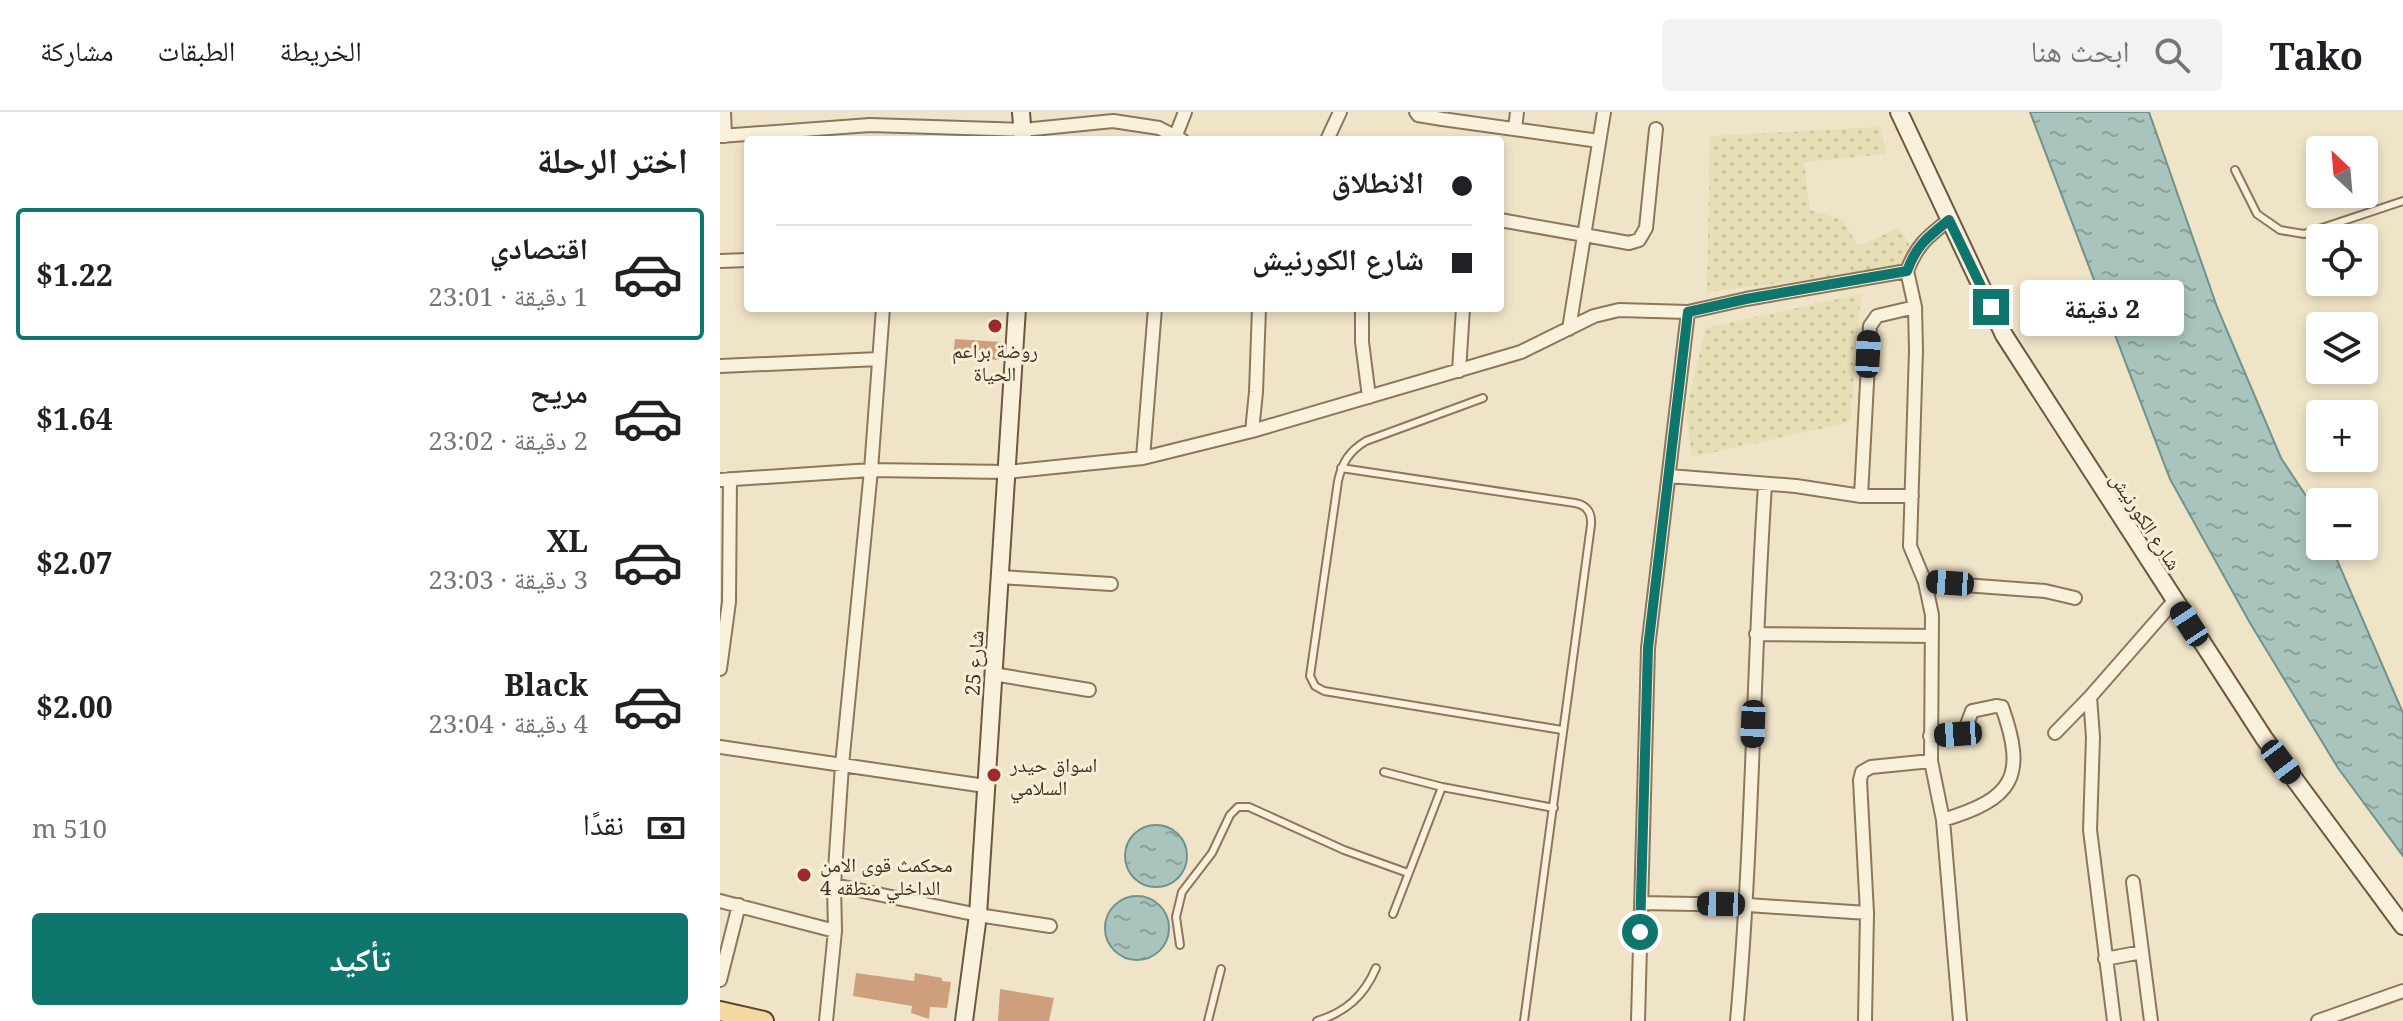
<!DOCTYPE html>
<html lang="ar">
<meta charset="utf-8">
<style>
:root{--surface:#fff;--page:#f2f2f2;--text:#202124;--muted:#757577;--line:#e0e0e0;--accent:#0f766e}
body{margin:0;font-family:"Noto Serif","Noto Naskh Arabic",serif;background:var(--page);color:var(--text);direction:rtl;height:100vh;display:flex;flex-direction:column;font-size:30px;white-space:nowrap}
*{box-sizing:border-box;margin:0}
p{font-size:26px;color:var(--muted)}
.icon{flex:none;width:44px;height:44px;fill:none;stroke:currentColor;stroke-width:2;stroke-linecap:round;stroke-linejoin:round}
.map{position:relative;flex:1;overflow:hidden;direction:ltr}
.sheet{display:flex;flex-direction:column;background:var(--surface);width:720px}
.sheet>*{flex:none}
.banner{position:absolute;left:24px;top:24px;width:760px;height:176px;border-radius:8px;box-shadow:0 4px 12px #0003;direction:rtl;display:grid;align-content:center;height:176px;padding:0 32px;background:var(--surface)}
.needle{width:52px;rotate:334deg}
.fabs{position:absolute;left:1586px;top:24px;display:grid;gap:16px}
.fabs a{display:grid;place-items:center;width:72px;height:72px;border-radius:8px;background:var(--surface);box-shadow:0 4px 12px #0003;font-size:40px}
.end{position:absolute;width:36px;height:36px;margin:-18px;border:10px solid #0f766e;background:#fff;box-shadow:0 0 0 4px #fff}
.from{border-radius:50%}
.bubble{position:absolute;height:56px;border-radius:8px;background:var(--surface);box-shadow:0 4px 12px #0003;font-size:26px;font-weight:700;line-height:56px;text-align:center;direction:rtl}
.car{position:absolute;width:24px;height:48px;margin:-24px -12px;border-radius:10px;box-shadow:0 0 6px 2px #0007;background:linear-gradient(#222 24%,#8ab4d8 0 40%,#222 0 76%,#8ab4d8 0 86%,#222 0)}
.banner b{display:flex;align-items:center;gap:28px;height:76px;font-size:30px}
.banner b+b{border-top:2px solid var(--line)}
.banner i{width:20px;height:20px;background:var(--text)}
ul{padding:0;list-style:none}
li{display:flex;align-items:center;gap:24px;height:132px;margin:0 16px 12px;padding:0 16px;border:4px solid transparent;border-radius:8px}
li div{flex:1}
li b{display:block;font-size:30px}
li em{font-style:normal;font-weight:700}
li.active{border-color:var(--accent)}
li>.icon{width:72px;height:72px;stroke-width:1.5}
h2{padding:0 32px;font-size:36px;line-height:96px}
.pay{display:flex;align-items:center;gap:20px;height:88px;padding:0 32px;font-size:30px}
.pay p{margin-inline-start:auto}
.button{display:flex;gap:16px;margin-top:auto;padding:16px 32px}
.button a{flex:1;height:92px;border-radius:8px;background:var(--accent);color:#fff;font-size:32px;font-weight:700;line-height:92px;text-align:center}
header{display:flex;align-items:center;gap:48px;box-sizing:border-box;height:112px;padding:0 40px;background:var(--surface);border-bottom:2px solid var(--line)}
header strong{font-size:38px}
nav{display:flex;gap:44px;margin-inline-start:auto;font-size:28px}
.search{width:560px;height:72px;background:var(--page);display:flex;align-items:center;gap:20px;box-sizing:border-box;padding:0 28px;border-radius:8px;color:var(--muted);font-size:30px}
main{display:flex;flex:1;min-height:0}
.map>svg:first-child{display:block}
</style>
<header>
<strong>Tako</strong>
<div class="search"><svg class="icon" aria-label="search" viewBox="0 0 24 24"><circle cx="10" cy="10" r="6"/><path d="M15 15l6 6"/></svg>ابحث هنا</div>
<nav><a>الخريطة</a><a>الطبقات</a><a>مشاركة</a></nav>
</header>
<main>
<div class="map">
<svg width="1683" height="909" viewBox="0 0 1683 909">
<defs>
<pattern id="farmland-dots" width="8" height="8" patternUnits="userSpaceOnUse" patternTransform="scale(2)"><rect width="8" height="8" fill="#e6deb5"/><path d="M2 2h.1M6 6h.1" fill="none" stroke="#c6bf9b" stroke-width="1.8" stroke-linecap="round"/></pattern>
<pattern id="water-ripples" width="26" height="14" patternUnits="userSpaceOnUse" patternTransform="scale(2)"><rect width="26" height="14" fill="#a9c4bc"/><path d="M2 4q2-2 4 0t4 0M15 11q2-2 4 0t4 0" fill="none" stroke="#8ba098"/></pattern>
</defs>
<rect width="100%" height="100%" fill="#f0e4c8"/>
<path fill="url(#farmland-dots)" d="M 1159,15 L 1167,42 L 1084,50 L 1090,98 L 1123,108 L 1138,134 L 1179,116 L 1190,134 L 1180,157 L 987,180 L 990,24 Z
M 1141,182 L 1130,310 L 972,345 L 966,298 L 986,216 Z"/>
<path fill="url(#water-ripples)" stroke="#6f938a" stroke-width="2" d="M 1310,0 L 1429,0 L 1497,195 L 1561,346 L 1596,399 L 1600,408 L 1600,434 L 1611,434 L 1683,601 L 1683,744 L 1618,656 L 1530,511 L 1450,367 Z
M405 744a31 31 0 1 1 62 0a31 31 0 1 1-62 0Z
M385 816a32 32 0 1 1 64 0a32 32 0 1 1-64 0Z"/>
<path fill="#cf9f7d" d="M 235,227 L 282,230 L 280,248 L 233,246 Z
M 136,861 L 194,869 L 195,861 L 222,866 L 222,869 L 231,870 L 227,896 L 210,895 L 209,907 L 191,901 L 192,894 L 133,884 Z
M 280,877 L 334,886 L 329,909 L 278,909 Z"/>
<g fill="none" stroke-linecap="round" stroke-linejoin="round">
<defs>
<path id="lane" d="M 1515,58 L 1537,102 L 1560,118 L 1584,122 L 1683,89
M 763,286 L 646,329 C 629,339 622,351 618,369 L 590,564 L 595,574 L 604,579 L 842,618
M 621,356 L 855,391 C 867,393 872,401 871,413 L 804,909
M 664,660 L 722,675 L 834,696
M 673,802 L 722,675
M 460,833 L 456,805 L 462,780 L 492,741 L 510,703 L 518,695 L 529,695 L 624,738 L 688,761
M 488,909 L 501,857
M 597,909 C 626,900 644,884 656,856"/>
<path id="street" d="M 4,0 L 5,24
M 696,0 L 698,3 L 722,7 L 879,29
M 795,17 L 797,0
M 0,24 L 150,13 L 303,18 L 393,9 L 439,16 L 462,28
M 454,28 L 465,0
M 607,28 L 620,0
M 780,108 L 909,131 L 919,128 L 926,116 L 936,17
M 0,149 L 28,148
M 1187,159 L 1195,195 L 1196,238 L 1190,434 L 1205,470 L 1212,503 L 1211,649 L 1223,708 L 1240,909
M 642,196 L 642,230 L 649,285
M 849,217 L 884,0
M 0,254 L 159,247
M 739,259 L 743,196
M 532,319 L 536,280 L 539,196
M 423,346 L 435,196
M 949,364 L 1076,374 L 1141,384 L 1192,384
M 0,368 L 151,358 L 287,360 L 423,346 L 532,319 L 801,240 L 874,204 L 899,198 L 968,200 L 1026,187 L 1187,159 C 1197,133 1207,125 1229,108
M 1141,384 L 1150,214 L 1157,204 L 1195,195
M 280,465 L 391,472
M 1205,470 L 1325,479 L 1355,486
M 1036,522 L 1212,524
M 0,557 L 9,490 L 10,367
M 273,562 L 369,578
M 1370,585 L 1373,625 L 1370,718 L 1394,909
M 1335,621 L 1370,585 L 1454,489
M 1210,624 L 1238,622 L 1245,618 L 1252,599 L 1276,594 L 1282,595 C 1307,665 1293,687 1223,708
M 0,635 L 265,674
M 1413,770 L 1431,909
M 114,773 L 258,803 L 330,814
M 0,789 L 115,819
M 921,791 L 1028,793 L 1147,801
M 1385,847 L 1422,840
M 0,868 L 19,793
M 106,909 L 115,819 L 114,773 L 122,653 L 151,358 L 163,196
M 918,909 L 928,536 L 968,200
M 1017,909 C 1033,731 1033,552 1045,373
M 1145,909 L 1147,801 L 1140,668 L 1142,660 L 1151,655 L 1211,649
M 1598,909 L 1683,879"/>
<path id="secondary" d="M 301,0 L 303,28
M 1179,0 L 1284,223 L 1544,626 L 1683,814
M 244,909 L 258,803 L 297,196"/>
<path id="primary" d="M 0,899 L 44,909"/>
</defs>
<use href="#lane" stroke="#8d765c" stroke-width="10"/>
<use href="#street" stroke="#8d765c" stroke-width="16"/>
<use href="#secondary" stroke="#6f573f" stroke-width="20"/>
<use href="#primary" stroke="#5b4430" stroke-width="22"/>
<use href="#lane" stroke="#faf1dc" stroke-width="6"/>
<use href="#street" stroke="#faf1dc" stroke-width="12"/>
<use href="#secondary" stroke="#faf1dc" stroke-width="16"/>
<use href="#primary" stroke="#f3d9a0" stroke-width="18"/>
</g>
<g fill="none" stroke-linecap="round" stroke-linejoin="round">
<path stroke="#0f766e" stroke-width="10" d="M 920,820 L 928,536 L 968,200 L 1026,187 L 1187,159 C 1197,132 1208,125 1229,108 L 1271,195"/>
</g>
<g fill="#9e2a2b" stroke="#f7eed8" stroke-width="3">
<circle cx="275" cy="214" r="8"/>
<circle cx="274" cy="663" r="8"/>
<circle cx="84" cy="763" r="8"/>
</g>
<g text-anchor="middle" dominant-baseline="central" stroke-width="6" stroke-linejoin="round" paint-order="stroke">
<g font-size="20" fill="#3d2e20" stroke="#f7eed8" text-anchor="start">
<text x="275" y="238" text-anchor="middle">روضة براعم<tspan x="275" dy="23">الحياة</tspan></text>
<text x="290" y="652">اسواق حيدر<tspan x="290" dy="23">السلامي</tspan></text>
<text x="100" y="752">محكمث قوى الامن<tspan x="100" dy="23">الداخلي منطقه 4</tspan></text>
</g>
<g font-size="20" fill="#3d2e20" stroke="#f7eed8">
<text transform="translate(1426 409) rotate(57)">شارع الكورنيش</text>
<text transform="translate(254 551) rotate(-86)">شارع 25</text>
</g>
</g>
</svg>
<div class="fabs">
<a><svg class="needle" viewBox="-14 -14 28 28"><path d="M0-13l5 13h-10z" fill="#e53935"/><path d="M0 13l5-13h-10z" fill="#757577"/></svg></a>
<a><svg class="icon" aria-label="locate" viewBox="0 0 24 24"><circle cx="12" cy="12" r="6"/><path d="M12 2v4M12 18v4M2 12h4M18 12h4"/></svg></a>
<a><svg class="icon" aria-label="layers" viewBox="0 0 24 24"><path d="M12 4l9 5-9 5-9-5zM3 14l9 5 9-5"/></svg></a>
<a>+</a>
<a>−</a>
</div>
<i class="end from" style="left:920px;top:820px"></i>
<i class="end" style="left:1271px;top:195px"></i>
<div class="bubble" style="left:1300px;top:168px;width:164px">2 دقيقة</div>
<i class="car" style="left:1148px;top:242px;rotate:3deg"></i>
<i class="car" style="left:1230px;top:471px;rotate:274deg"></i>
<i class="car" style="left:1469px;top:512px;rotate:327deg"></i>
<i class="car" style="left:1033px;top:612px;rotate:182deg"></i>
<i class="car" style="left:1238px;top:622px;rotate:266deg"></i>
<i class="car" style="left:1561px;top:650px;rotate:143deg"></i>
<i class="car" style="left:1001px;top:792px;rotate:271deg"></i>
<div class="banner">
<b><i class="from"></i>الانطلاق</b>
<b><i></i>شارع الكورنيش</b>
</div>
</div>
<section class="sheet">
<h2>اختر الرحلة</h2>
<ul>
<li class="active"><svg class="icon" aria-label="car" viewBox="0 0 24 24"><path d="M5 17H2v-5l4-1 3-4h7l3 4 3 1v5h-3M9 17h6M6 11h13"/><circle cx="7" cy="17" r="2"/><circle cx="17" cy="17" r="2"/></svg><div><b>اقتصادي</b><p>1 دقيقة · 23:01</p></div><em>$1.22</em></li>
<li><svg class="icon" aria-label="car" viewBox="0 0 24 24"><path d="M5 17H2v-5l4-1 3-4h7l3 4 3 1v5h-3M9 17h6M6 11h13"/><circle cx="7" cy="17" r="2"/><circle cx="17" cy="17" r="2"/></svg><div><b>مريح</b><p>2 دقيقة · 23:02</p></div><em>$1.64</em></li>
<li><svg class="icon" aria-label="car" viewBox="0 0 24 24"><path d="M5 17H2v-5l4-1 3-4h7l3 4 3 1v5h-3M9 17h6M6 11h13"/><circle cx="7" cy="17" r="2"/><circle cx="17" cy="17" r="2"/></svg><div><b>XL</b><p>3 دقيقة · 23:03</p></div><em>$2.07</em></li>
<li><svg class="icon" aria-label="car" viewBox="0 0 24 24"><path d="M5 17H2v-5l4-1 3-4h7l3 4 3 1v5h-3M9 17h6M6 11h13"/><circle cx="7" cy="17" r="2"/><circle cx="17" cy="17" r="2"/></svg><div><b>Black</b><p>4 دقيقة · 23:04</p></div><em>$2.00</em></li>
</ul>
<div class="pay"><svg class="icon" aria-label="cash" viewBox="0 0 24 24"><path d="M3 7h18v10H3z"/><circle cx="12" cy="12" r="2"/></svg>نقدًا<p>510 m</p></div>
<div class="button"><a>تأكيد</a></div>
</section>
</main>
